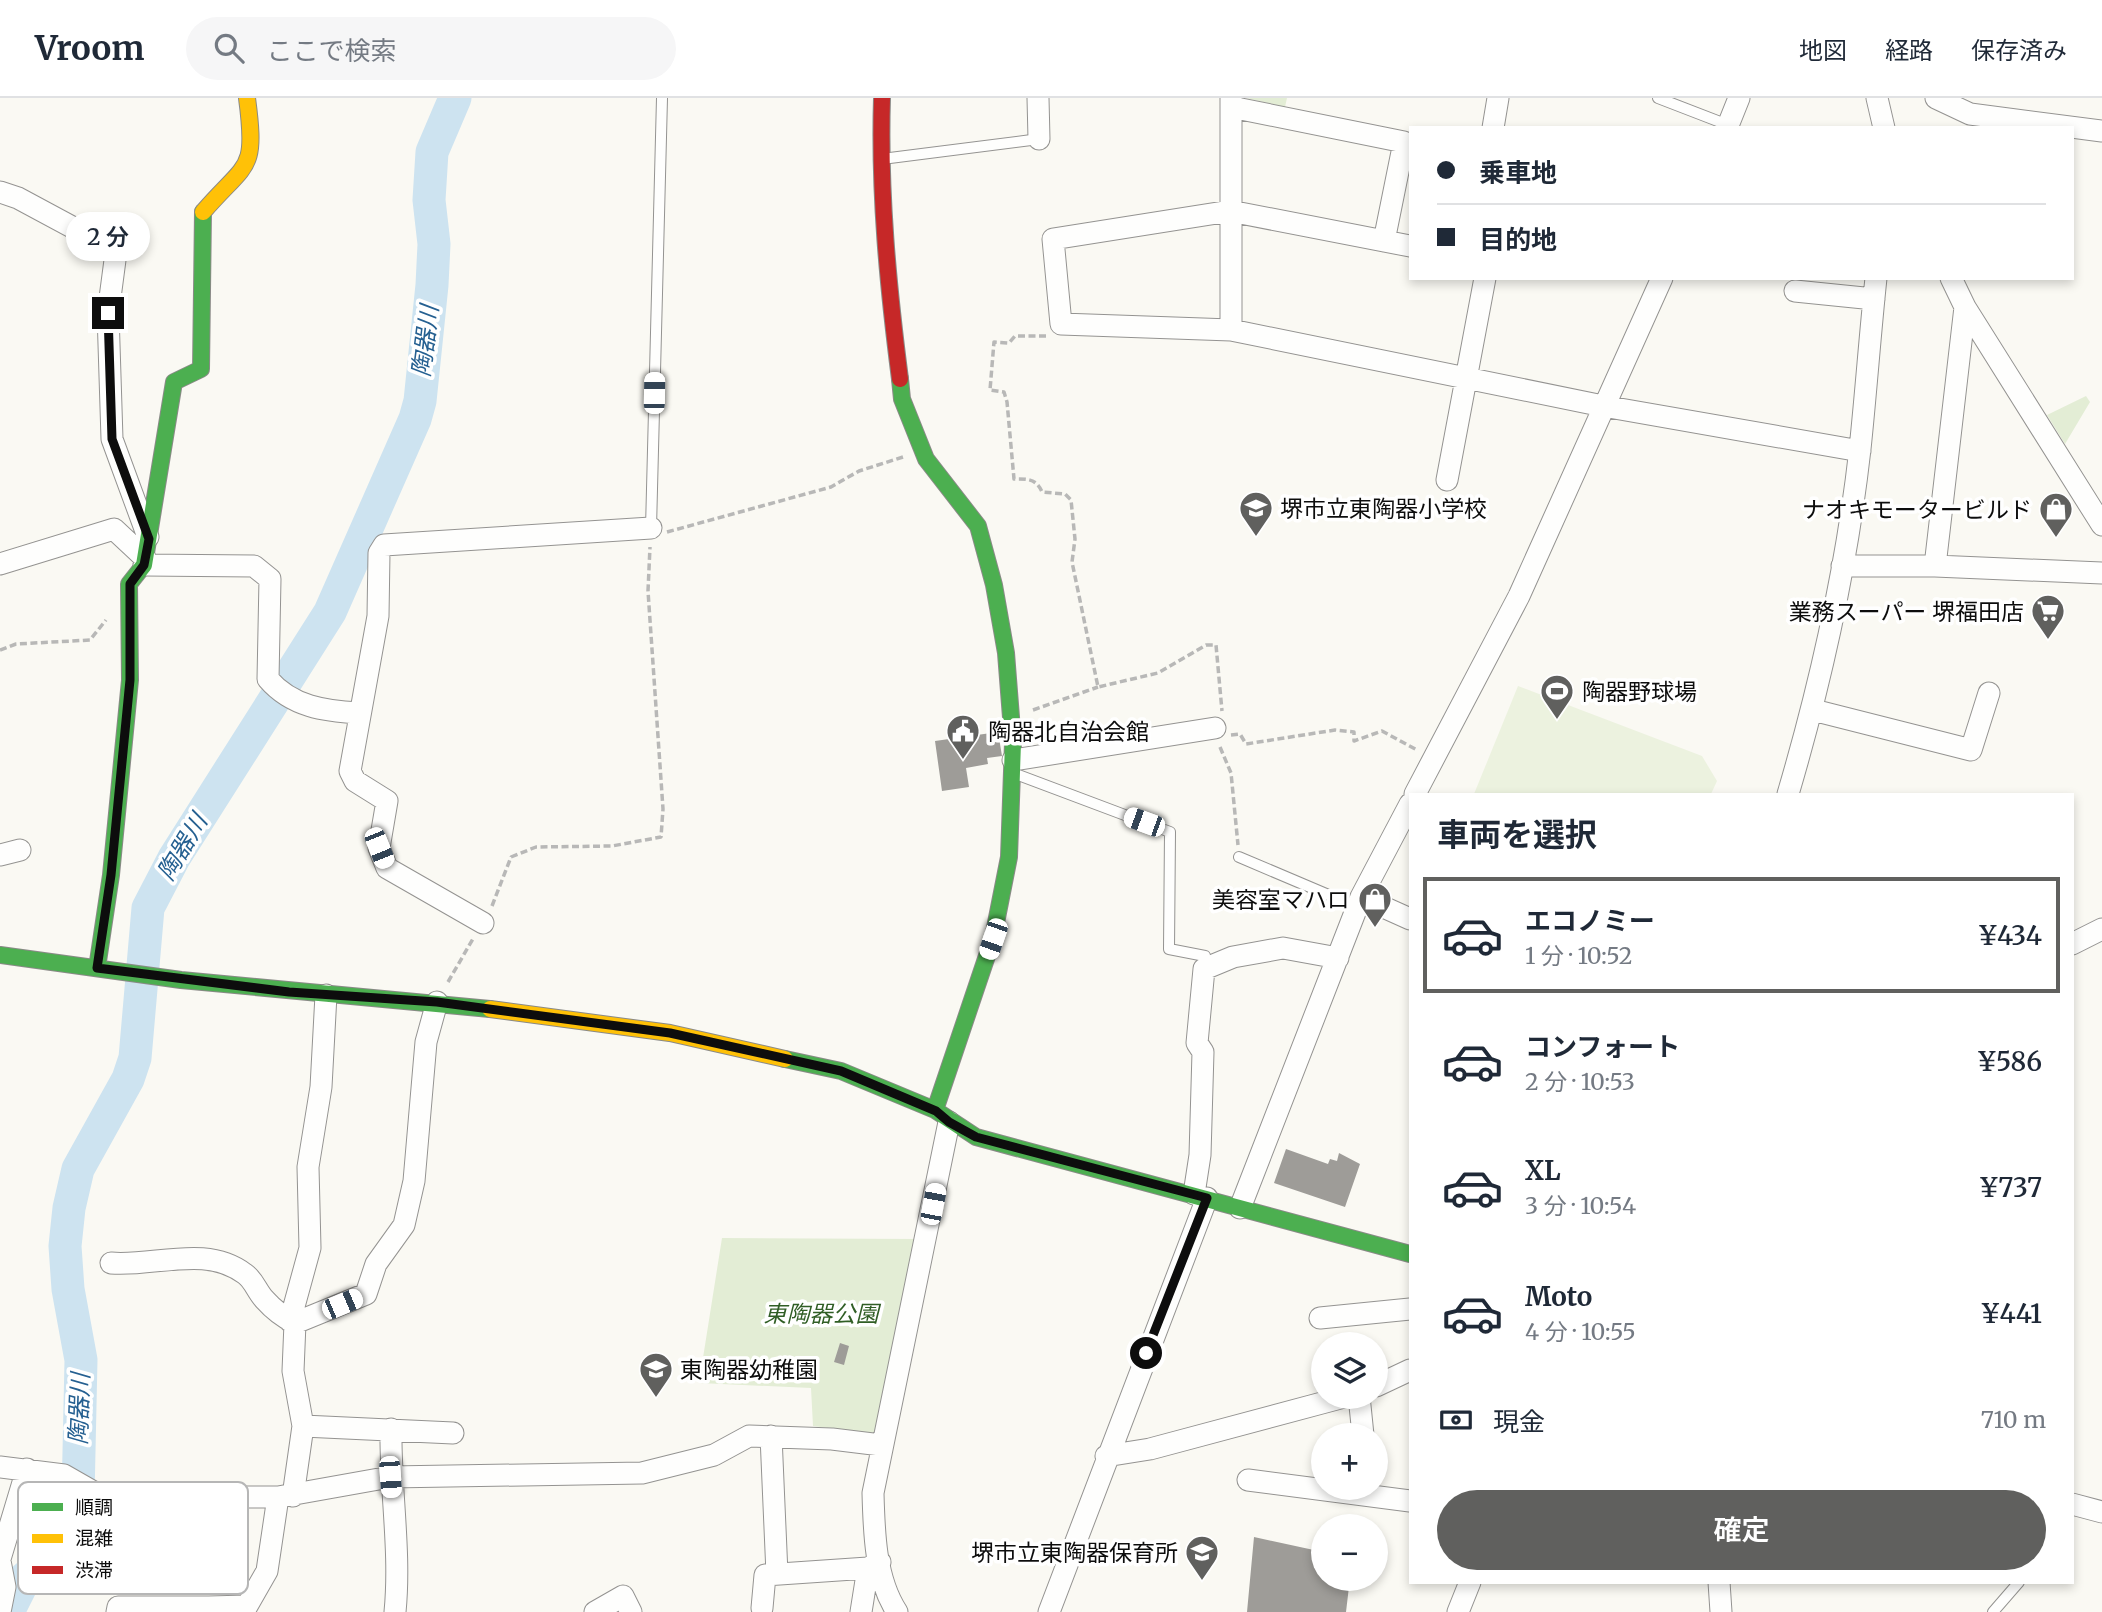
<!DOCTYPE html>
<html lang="ja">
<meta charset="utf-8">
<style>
:root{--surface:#fff;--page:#f6f6f7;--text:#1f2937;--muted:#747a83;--line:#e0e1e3;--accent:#60605e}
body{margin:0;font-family:Merriweather,"Noto Sans JP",serif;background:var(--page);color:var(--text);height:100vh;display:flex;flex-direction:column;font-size:26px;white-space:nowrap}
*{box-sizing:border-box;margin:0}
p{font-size:23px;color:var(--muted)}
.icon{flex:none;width:38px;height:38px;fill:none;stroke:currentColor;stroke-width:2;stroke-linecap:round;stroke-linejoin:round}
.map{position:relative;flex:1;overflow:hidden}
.panel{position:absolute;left:1409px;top:695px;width:665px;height:791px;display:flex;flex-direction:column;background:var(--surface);border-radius:0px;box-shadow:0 4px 10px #0003}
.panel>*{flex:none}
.hud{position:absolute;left:1409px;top:28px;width:665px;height:154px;border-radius:0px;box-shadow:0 4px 10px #0003;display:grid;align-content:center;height:154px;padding:0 28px;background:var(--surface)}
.fabs{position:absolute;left:1311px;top:1234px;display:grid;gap:14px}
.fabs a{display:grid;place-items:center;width:77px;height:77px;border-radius:50%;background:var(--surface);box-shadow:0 4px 10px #0003;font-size:35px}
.end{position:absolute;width:32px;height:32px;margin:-16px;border:9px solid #0d0d0d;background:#fff;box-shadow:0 0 0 4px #fff}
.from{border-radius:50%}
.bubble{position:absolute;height:49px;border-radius:24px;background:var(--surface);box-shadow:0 4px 10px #0003;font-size:23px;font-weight:600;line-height:49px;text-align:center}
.car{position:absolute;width:21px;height:42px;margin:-21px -10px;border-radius:9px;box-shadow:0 0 5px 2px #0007;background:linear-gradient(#fff 24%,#345 0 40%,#fff 0 76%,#345 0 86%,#fff 0)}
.hud b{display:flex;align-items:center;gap:24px;height:66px;font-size:26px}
.hud b+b{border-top:2px solid var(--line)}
.hud i{width:18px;height:18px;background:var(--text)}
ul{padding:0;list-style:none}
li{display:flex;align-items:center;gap:21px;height:116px;margin:0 14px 10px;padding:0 14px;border:4px solid transparent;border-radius:0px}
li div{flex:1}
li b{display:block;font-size:26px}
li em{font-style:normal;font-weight:600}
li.on{border-color:var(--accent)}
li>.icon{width:63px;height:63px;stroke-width:1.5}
h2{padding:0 28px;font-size:32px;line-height:84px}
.pay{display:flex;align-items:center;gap:18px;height:77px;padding:0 28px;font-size:26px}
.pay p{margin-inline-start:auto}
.cta{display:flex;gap:14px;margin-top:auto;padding:14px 28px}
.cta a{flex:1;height:80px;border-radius:42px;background:var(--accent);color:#fff;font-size:28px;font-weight:600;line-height:80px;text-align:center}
header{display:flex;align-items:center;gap:42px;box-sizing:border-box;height:98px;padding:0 35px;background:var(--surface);border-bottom:2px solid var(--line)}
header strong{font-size:33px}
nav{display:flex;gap:38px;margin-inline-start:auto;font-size:24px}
.search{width:490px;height:63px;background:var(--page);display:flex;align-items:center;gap:18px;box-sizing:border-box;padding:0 24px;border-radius:38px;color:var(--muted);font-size:26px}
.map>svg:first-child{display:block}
</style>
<header>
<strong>Vroom</strong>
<div class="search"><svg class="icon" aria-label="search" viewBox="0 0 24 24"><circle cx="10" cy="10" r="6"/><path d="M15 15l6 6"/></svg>ここで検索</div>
<nav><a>地図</a><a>経路</a><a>保存済み</a></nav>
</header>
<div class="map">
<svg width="2102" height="1514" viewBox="0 0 2102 1514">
<rect width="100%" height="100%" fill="#faf9f3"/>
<path fill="#e3edd5" d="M 1246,0 L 1287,0 L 1285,9 Z
M 2086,298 L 2090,304 L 2065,346 L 2047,317 Z
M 722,1140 L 919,1141 L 877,1333 L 871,1336 L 813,1328 L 811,1290 L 699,1285 Z
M 131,1462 L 145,1462 L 144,1497 L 113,1497 Z"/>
<path fill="#ecf2df" d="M 1518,588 L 1702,658 L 1717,683 L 1711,696 L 1474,696 Z"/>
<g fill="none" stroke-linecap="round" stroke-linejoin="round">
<path stroke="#cde3f0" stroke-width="33" d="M 8,1514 L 25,1480 L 62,1448 L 75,1426 L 78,1399 L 81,1262 L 68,1191 L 65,1148 L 69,1110 L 78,1071 L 128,981 L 135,960 L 148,810 L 174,760 L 330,514 L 415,321 L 420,303 L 432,187 L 434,146 L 429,102 L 432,54 L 455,0"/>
</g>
<path fill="#9e9c98" d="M 998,634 L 1002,658 L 987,660 L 988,666 L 966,670 L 969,689 L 942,693 L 935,643 Z
M 1286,1051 L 1328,1066 L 1330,1061 L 1337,1063 L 1339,1055 L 1360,1066 L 1345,1109 L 1274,1085 Z
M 840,1245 L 849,1248 L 844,1267 L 834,1264 Z
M 1254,1439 L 1323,1454 L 1323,1480 L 1350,1480 L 1346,1514 L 1247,1514 Z"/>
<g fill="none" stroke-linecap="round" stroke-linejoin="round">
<defs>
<path id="lane" d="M 1658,0 L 1728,27
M 882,61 L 1039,41
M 653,432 L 651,430 L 662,0
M 1013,675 L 1170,734 L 1169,851 L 1205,858 L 1204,871
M 1239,759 L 1357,809
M 1993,1514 L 2019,1484"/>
<path id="street" d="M 1038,0 L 1039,41
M 1231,0 L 1231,232 L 1603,308 L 1860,353
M 1877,0 L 1884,30
M 1936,0 L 1970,16 L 2102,33
M 1231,9 L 1404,44 L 1384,143
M 1493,30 L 1498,0
M 1727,30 L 1739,0
M 0,94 L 18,100 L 111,150 L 115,162 L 108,215 L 112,341 L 148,439
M 1951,180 L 1965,209 L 2102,427
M 1795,193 L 1874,201
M 1231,232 L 1061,226 L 1053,141 L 1230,113 L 1410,148
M 1447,382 L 1485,180
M 0,466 L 114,431 L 145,460
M 144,467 L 254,468 L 270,481 L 268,581 C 292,609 325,613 359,615
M 1842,468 L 1935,468 L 2102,475
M 1935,468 L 1965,209
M 1813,612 L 1971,652 L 1989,595
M 1013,662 L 1215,630
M 1415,696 L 1519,498 L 1662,180
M 1788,696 C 1821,584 1847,467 1860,351 C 1866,294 1870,237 1876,180
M 0,757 L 20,752
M 1361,799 L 1410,821
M 483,825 L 387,770 L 379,750 L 387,703 L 355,683 L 350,673 L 378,518 L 379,455 L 384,447 L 651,430
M 2072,846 L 2102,831
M 1194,1096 L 1200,1057 L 1203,954 L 1197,945 L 1204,871 L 1233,859 L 1283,850 L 1338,860
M 1240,1110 L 1361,799 L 1410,706
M 111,1165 C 154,1169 206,1146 245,1176 C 254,1182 257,1194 265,1202 C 273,1211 285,1220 295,1225
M 1320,1220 L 1410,1211
M 290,1223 L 310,1150 L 308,1069 L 321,989 L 326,897
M 1376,1288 L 1410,1272
M 1359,1298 L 1363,1337
M 303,1328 L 453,1335
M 391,1331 C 390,1392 401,1453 395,1514
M 771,1338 L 777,1476
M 1106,1358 L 1150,1351 L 1348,1298
M 0,1369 L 64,1377 L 113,1405 L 171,1399 L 278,1399 L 390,1379 L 642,1375 L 714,1357 L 749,1338 L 832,1341 L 881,1347
M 1248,1382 L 1410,1403
M 293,1398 L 303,1328 L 293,1273 L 295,1225 L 366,1196 L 376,1166 L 404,1127 L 414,1083 L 426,944 L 437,904
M 2072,1406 L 2102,1414
M 0,1461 L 27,1371
M 0,1463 L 5,1489 L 0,1514
M 1719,1484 L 1721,1514
M 762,1510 L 765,1477 L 868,1470 L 880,1464
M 117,1514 L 118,1509 L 209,1509
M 208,1514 L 209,1509 L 247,1508 L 267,1473 L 278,1399
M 595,1514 L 623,1498 L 631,1514
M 861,1514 L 868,1470
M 897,1514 C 875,1480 874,1434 873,1395 L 949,1024
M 1049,1514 L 1207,1100
M 1458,1514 L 1470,1484"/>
<path id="fast" d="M 900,281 L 902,301 L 926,361 L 978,428 L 994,487 L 1006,555 L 1013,645 L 1009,759 L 993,840 L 935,1012
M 0,857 L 181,882 L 490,911
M 97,870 L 111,777 L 130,582 L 129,486 L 144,467 L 174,284 L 201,271 L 203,114
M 785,961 L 841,973 L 935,1012 L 976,1039 L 1410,1156"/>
<path id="slow" d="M 203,114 C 247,63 257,75 247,0
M 490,911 L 670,935 L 785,961"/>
<path id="jam" d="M 882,0 C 879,94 888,188 900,281"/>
</defs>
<use href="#lane" stroke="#949391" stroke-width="12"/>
<use href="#street" stroke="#949391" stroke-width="23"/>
<use href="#fast" stroke="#8a8a87" stroke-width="18"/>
<use href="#slow" stroke="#8a8a87" stroke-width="18"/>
<use href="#jam" stroke="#8a8a87" stroke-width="18"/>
<path stroke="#b8b8b7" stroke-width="3.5" stroke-dasharray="7 3.5" stroke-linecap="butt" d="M 1046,238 L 1015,238 L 1009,245 L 994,244 L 990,292 L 1004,294 L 1007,304 L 1014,381 C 1027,381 1036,380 1042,394 L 1065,396 L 1071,402 L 1075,441 L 1072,464 L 1098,589 L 1158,575 L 1206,547 L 1216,547 L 1222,613
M 667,434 L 831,389 L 859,373 L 903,359
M 0,552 L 16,546 L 90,542 L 106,522
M 1033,612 L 1098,589
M 1231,637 L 1240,636 L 1246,646 L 1335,632 L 1354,634 L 1354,643 L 1382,633 L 1417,652
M 1220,649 L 1231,675 L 1238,747
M 492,808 L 511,759 L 536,749 L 612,748 L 661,739 L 663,711 L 648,493 L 650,449
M 448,884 L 474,839"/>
<use href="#lane" stroke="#fefefd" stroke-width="10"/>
<use href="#street" stroke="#fefefd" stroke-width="21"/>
<use href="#fast" stroke="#4caf50" stroke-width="16"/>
<use href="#slow" stroke="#ffc107" stroke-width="16"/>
<use href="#jam" stroke="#c62828" stroke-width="16"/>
</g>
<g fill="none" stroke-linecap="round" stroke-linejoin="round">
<path stroke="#0d0d0d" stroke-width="9" d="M 108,215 L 112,341 L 149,441 L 144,467 L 130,486 L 130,582 L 111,777 L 97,870 L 289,894 L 437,904 L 670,935 L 841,973 L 936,1013 L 949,1024 L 976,1039 L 1207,1100 L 1146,1255"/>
</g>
<defs>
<symbol id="school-pin" viewBox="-11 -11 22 30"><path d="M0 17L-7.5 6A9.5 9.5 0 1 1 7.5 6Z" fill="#60605e" stroke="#fff"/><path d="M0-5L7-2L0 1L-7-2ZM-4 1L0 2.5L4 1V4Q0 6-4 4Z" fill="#fff"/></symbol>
<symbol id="shop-pin" viewBox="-11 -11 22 30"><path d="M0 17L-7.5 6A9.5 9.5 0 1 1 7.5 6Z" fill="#60605e" stroke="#fff"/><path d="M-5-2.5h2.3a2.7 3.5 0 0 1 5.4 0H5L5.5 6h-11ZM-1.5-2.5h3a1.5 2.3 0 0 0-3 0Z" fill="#fff"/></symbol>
<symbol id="supermarket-pin" viewBox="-11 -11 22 30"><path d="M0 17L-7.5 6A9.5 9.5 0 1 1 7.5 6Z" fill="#60605e" stroke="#fff"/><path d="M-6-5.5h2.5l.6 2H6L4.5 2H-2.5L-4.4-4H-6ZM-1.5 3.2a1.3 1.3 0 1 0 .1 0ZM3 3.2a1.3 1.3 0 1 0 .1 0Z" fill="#fff"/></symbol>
<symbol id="stadium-pin" viewBox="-11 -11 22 30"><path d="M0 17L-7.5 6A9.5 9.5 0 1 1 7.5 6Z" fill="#60605e" stroke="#fff"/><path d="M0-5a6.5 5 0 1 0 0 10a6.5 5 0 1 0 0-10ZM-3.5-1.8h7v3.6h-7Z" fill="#fff"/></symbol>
<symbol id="civic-pin" viewBox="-11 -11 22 30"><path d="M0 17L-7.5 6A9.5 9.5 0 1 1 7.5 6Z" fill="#60605e" stroke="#fff"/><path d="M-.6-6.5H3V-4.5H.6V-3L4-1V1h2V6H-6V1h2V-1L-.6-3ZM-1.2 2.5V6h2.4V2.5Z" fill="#fff"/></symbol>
</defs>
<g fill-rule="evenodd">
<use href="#school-pin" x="1237" y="391" width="38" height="52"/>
<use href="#shop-pin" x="2037" y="392" width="38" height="52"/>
<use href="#supermarket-pin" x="2029" y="494" width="38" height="52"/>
<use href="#stadium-pin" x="1538" y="574" width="38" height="52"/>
<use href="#civic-pin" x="944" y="614" width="38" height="52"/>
<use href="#shop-pin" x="1356" y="782" width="38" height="52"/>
<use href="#school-pin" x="637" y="1252" width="38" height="52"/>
<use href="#school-pin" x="1183" y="1435" width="38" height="52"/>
</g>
<g text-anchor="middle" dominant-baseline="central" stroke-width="7" stroke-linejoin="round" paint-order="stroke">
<g font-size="23" fill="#0d0d0d" stroke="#fff" text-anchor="start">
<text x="1280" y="410">堺市立東陶器小学校</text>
<text x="2032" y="411" text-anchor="end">ナオキモータービルド</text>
<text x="2024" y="513" text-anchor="end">業務スーパー 堺福田店</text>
<text x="1582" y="593">陶器野球場</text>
<text x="988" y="633">陶器北自治会館</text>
<text x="1350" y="801" text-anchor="end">美容室マハロ</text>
<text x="680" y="1271">東陶器幼稚園</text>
<text x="1178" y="1454" text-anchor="end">堺市立東陶器保育所</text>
</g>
<g font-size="23" font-style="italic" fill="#305e25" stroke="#fff">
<text x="821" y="1215">東陶器公園</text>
</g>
<g font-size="24" font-style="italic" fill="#256091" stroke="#fff">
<text transform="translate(425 243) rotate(-83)">陶器川</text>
<text transform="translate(182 749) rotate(-59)">陶器川</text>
<text transform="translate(79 1311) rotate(-88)">陶器川</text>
</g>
</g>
<rect x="18" y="1384" width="230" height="112" rx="10" fill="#fff" stroke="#b6b6b6" stroke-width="2"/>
<rect x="32" y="1405" width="31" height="8" fill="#4caf50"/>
<rect x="32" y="1436" width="31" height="9" fill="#ffc107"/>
<rect x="32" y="1468" width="31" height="8" fill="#c62828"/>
<g font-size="19" fill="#0d0d0d">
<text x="75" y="1416">順調</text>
<text x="75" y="1447">混雑</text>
<text x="75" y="1479">渋滞</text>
</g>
</svg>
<div class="fabs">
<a><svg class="icon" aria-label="layers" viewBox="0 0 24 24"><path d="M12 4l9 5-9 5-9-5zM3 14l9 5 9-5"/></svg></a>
<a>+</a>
<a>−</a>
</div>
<i class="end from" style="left:1146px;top:1255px"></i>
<i class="end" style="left:108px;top:215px"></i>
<div class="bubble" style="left:66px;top:114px;width:84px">2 分</div>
<i class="car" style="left:654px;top:295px;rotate:1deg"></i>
<i class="car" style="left:1144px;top:724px;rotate:290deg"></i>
<i class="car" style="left:379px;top:750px;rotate:158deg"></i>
<i class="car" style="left:993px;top:841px;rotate:199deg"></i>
<i class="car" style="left:933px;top:1106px;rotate:11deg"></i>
<i class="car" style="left:342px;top:1206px;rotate:67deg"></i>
<i class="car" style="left:390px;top:1379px;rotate:176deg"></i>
<div class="hud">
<b><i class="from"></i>乗車地</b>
<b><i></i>目的地</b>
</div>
<section class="panel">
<h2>車両を選択</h2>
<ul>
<li class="on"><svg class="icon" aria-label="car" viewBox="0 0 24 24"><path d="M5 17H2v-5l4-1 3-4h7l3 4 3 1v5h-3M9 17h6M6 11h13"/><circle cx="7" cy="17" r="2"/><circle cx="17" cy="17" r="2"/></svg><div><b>エコノミー</b><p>1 分 · 10:52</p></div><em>¥434</em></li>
<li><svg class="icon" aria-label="car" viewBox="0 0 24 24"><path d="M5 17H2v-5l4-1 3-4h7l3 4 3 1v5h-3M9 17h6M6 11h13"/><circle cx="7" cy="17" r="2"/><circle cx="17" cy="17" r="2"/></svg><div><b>コンフォート</b><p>2 分 · 10:53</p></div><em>¥586</em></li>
<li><svg class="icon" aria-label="car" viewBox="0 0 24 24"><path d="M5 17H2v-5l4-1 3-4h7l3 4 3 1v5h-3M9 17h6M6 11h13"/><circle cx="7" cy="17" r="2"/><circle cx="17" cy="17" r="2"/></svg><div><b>XL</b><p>3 分 · 10:54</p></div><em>¥737</em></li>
<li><svg class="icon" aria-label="car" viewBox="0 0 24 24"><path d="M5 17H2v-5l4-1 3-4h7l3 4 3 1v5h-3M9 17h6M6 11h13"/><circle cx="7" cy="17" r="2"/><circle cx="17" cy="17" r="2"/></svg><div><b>Moto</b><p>4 分 · 10:55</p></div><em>¥441</em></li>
</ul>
<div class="pay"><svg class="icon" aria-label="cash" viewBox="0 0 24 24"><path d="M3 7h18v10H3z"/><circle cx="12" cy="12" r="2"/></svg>現金<p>710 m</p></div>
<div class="cta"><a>確定</a></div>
</section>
</div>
